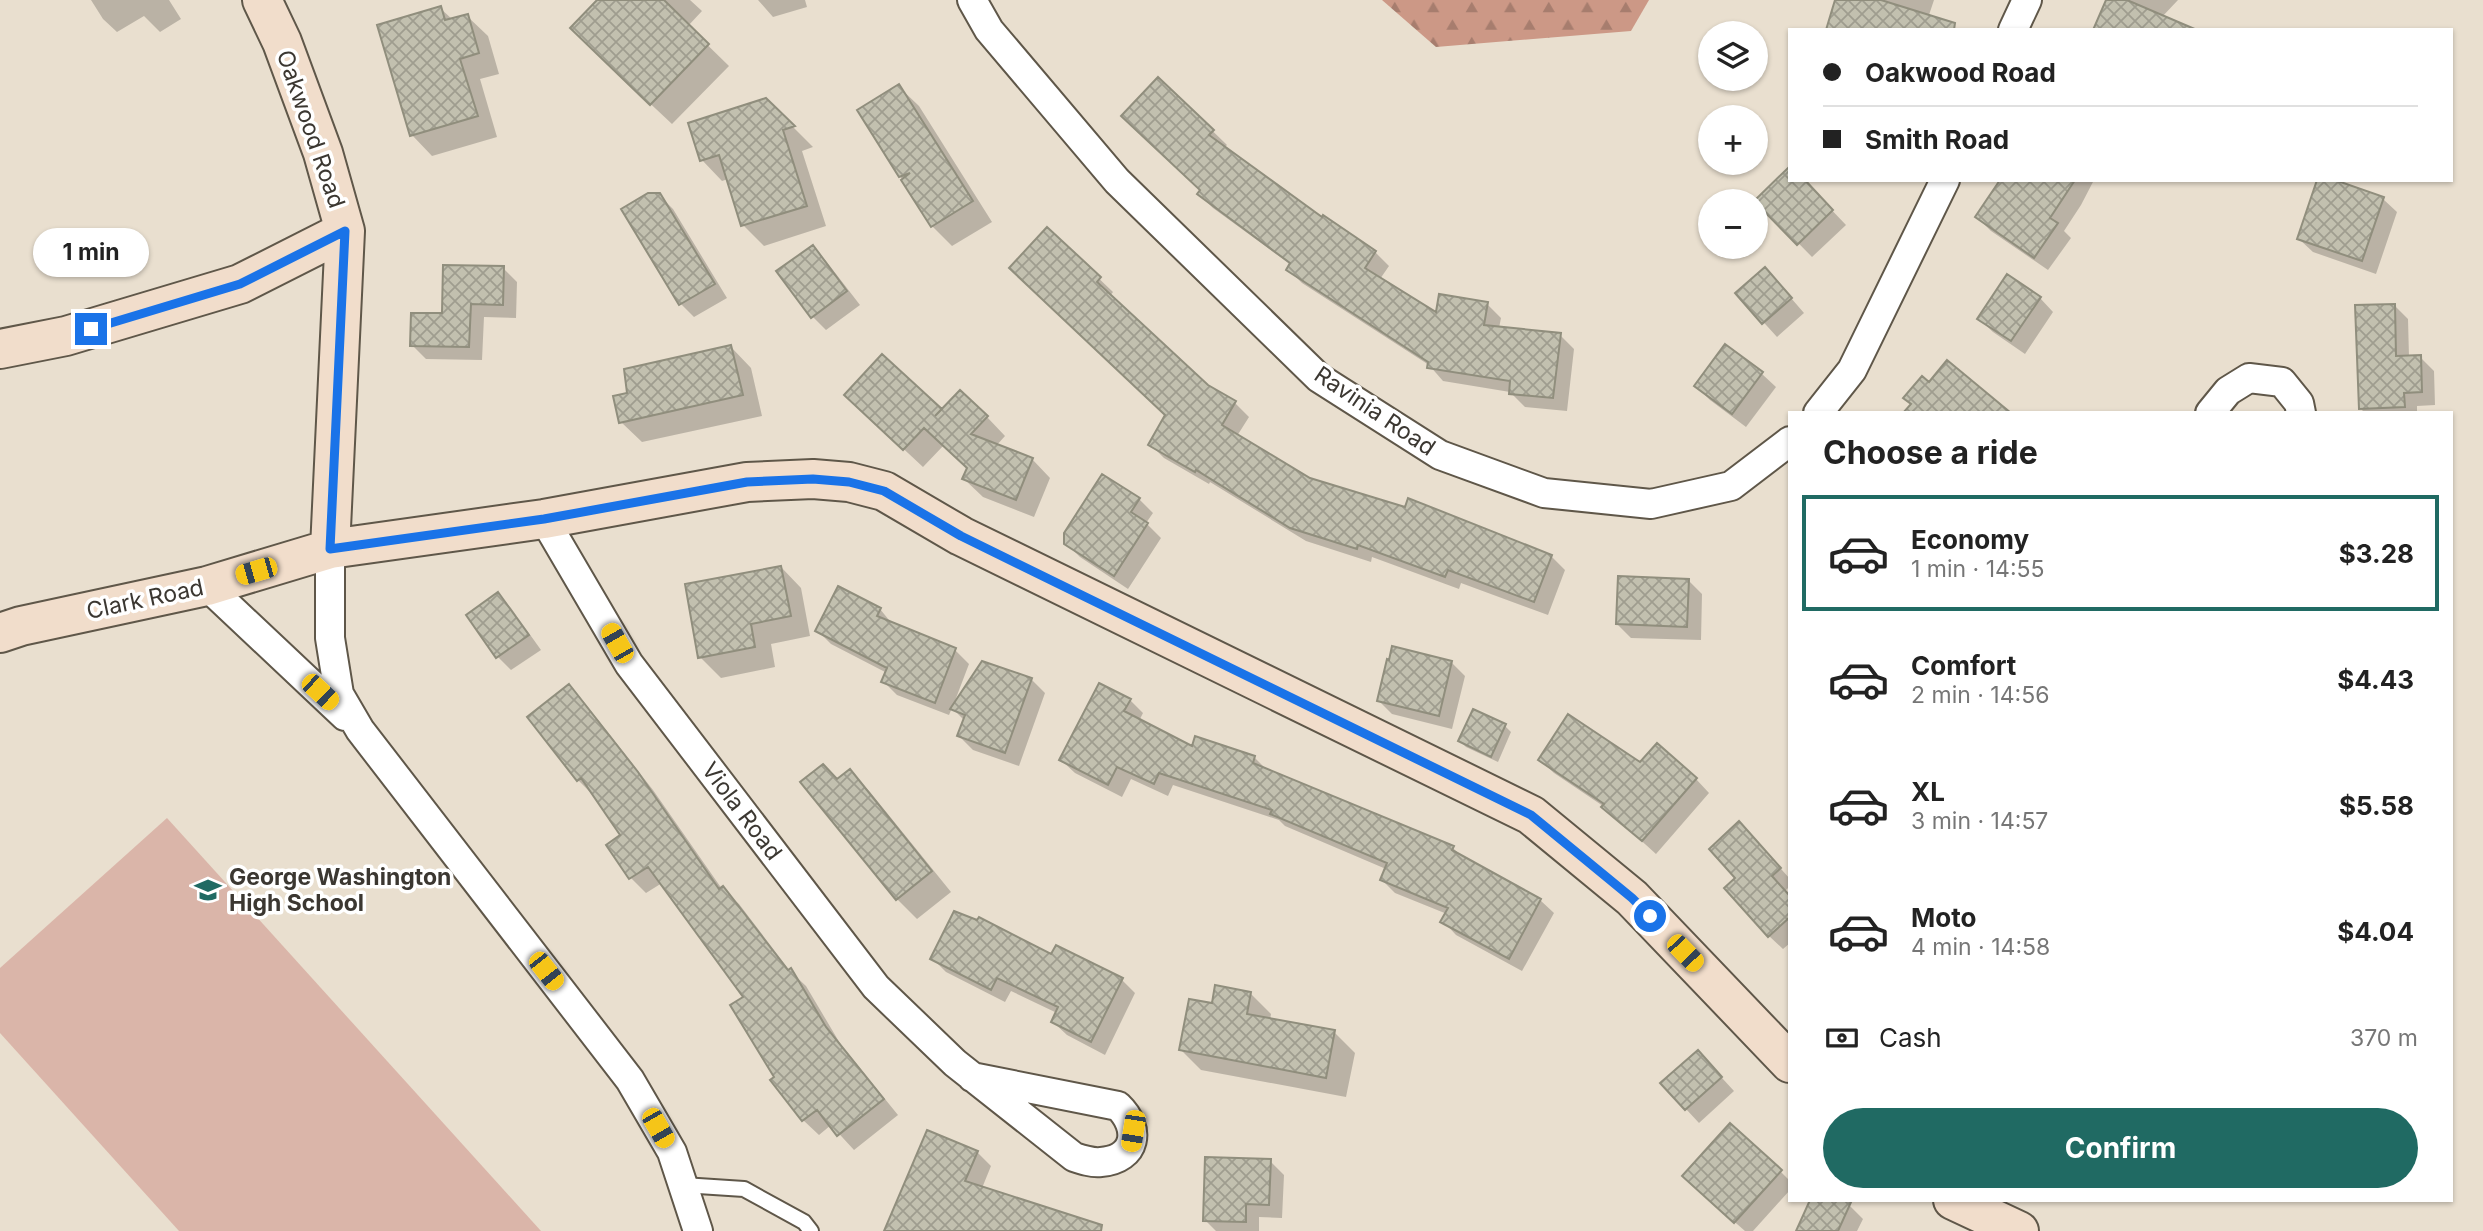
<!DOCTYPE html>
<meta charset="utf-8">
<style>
:root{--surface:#fff;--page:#f6f6f6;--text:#222;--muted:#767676;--line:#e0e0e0;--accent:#206a63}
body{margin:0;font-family:Inter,sans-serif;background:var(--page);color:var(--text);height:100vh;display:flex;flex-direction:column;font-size:26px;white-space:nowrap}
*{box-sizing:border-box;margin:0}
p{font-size:23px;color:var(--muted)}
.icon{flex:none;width:38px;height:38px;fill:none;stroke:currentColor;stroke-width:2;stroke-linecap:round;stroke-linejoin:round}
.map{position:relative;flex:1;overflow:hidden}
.side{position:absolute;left:1788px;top:411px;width:665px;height:791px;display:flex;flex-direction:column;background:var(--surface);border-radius:0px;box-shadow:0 2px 5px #0004}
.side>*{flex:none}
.hud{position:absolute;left:1788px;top:28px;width:665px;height:154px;border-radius:0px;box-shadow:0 2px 5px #0004;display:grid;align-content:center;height:154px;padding:0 35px;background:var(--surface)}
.tools{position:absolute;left:1698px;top:21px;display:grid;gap:14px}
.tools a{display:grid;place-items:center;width:70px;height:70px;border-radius:50%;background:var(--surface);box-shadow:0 2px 5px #0004;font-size:35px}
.end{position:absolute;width:32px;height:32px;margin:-16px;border:9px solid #1a73e8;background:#fff;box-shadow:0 0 0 4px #fff}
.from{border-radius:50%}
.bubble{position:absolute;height:49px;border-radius:24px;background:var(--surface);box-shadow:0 2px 5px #0004;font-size:23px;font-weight:700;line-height:49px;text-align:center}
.car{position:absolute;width:21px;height:42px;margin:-21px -10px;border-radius:9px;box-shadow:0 0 5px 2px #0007;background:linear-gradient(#f5c518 24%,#345 0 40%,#f5c518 0 76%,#345 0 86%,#f5c518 0)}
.hud b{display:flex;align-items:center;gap:24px;height:66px;font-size:26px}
.hud b+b{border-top:2px solid var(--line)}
.hud i{width:18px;height:18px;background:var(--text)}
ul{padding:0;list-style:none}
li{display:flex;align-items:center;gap:21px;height:116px;margin:0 14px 10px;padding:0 21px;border:4px solid transparent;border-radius:0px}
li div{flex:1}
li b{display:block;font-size:26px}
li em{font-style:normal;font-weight:700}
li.on{border-color:var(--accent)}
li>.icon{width:63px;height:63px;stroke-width:1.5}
h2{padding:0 35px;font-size:32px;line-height:84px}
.pay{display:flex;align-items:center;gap:18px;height:77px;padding:0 35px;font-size:26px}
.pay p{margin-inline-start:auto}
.primary-button{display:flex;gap:14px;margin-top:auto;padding:14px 35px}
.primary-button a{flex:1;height:80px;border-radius:42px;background:var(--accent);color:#fff;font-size:28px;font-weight:700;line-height:80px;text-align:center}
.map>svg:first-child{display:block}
</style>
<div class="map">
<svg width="2483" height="1231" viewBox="0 0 2483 1231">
<defs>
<pattern id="forest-firs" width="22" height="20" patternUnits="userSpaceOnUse" patternTransform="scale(1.75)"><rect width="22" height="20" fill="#cc9886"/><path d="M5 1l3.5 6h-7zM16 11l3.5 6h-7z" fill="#a77d6e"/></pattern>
<pattern id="building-cross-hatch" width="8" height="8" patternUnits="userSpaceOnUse" patternTransform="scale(1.75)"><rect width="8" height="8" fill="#c2c0af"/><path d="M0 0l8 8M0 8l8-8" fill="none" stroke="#9f9d8f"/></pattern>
</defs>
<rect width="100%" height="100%" fill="#e9dfcf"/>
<path fill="#dab5a9" d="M 167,818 L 541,1231 L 179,1231 L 0,1033 L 0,968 Z"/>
<path fill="url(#forest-firs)" d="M 1382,0 L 1649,0 L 1631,31 L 1436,47 Z"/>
<path fill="#0003" d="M 91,0 L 169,0 L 181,19 L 160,32 L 144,16 L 117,32 L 103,19 Z
M 599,0 L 690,0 L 702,11 L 688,26 L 729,66 L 672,124 L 592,49 Z
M 758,0 L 805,0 L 807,7 L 773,17 Z
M 1837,0 L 1934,0 L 1924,30 Z
M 2108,0 L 2178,0 L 2161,18 Z
M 440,8 L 453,20 L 467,16 L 488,36 L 499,74 L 480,79 L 497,137 L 432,156 L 412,135 Z
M 1159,79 L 1227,145 L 1224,148 L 1322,219 L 1375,252 L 1389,266 L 1380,279 L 1437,315 L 1487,304 L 1501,318 L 1499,328 L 1560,335 L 1574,349 L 1567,411 L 1525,407 L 1510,392 L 1443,381 L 1429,365 L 1302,283 L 1288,269 L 1291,265 L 1213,208 L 1199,194 L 1202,190 Z
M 898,86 L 919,106 L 992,222 L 952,246 L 932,226 L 900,176 Z
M 766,100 L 813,147 L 802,151 L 826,226 L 764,246 L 743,225 L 728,179 L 722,181 L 702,160 Z
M 1790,169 L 1790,180 L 1803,180 L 1846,225 L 1812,257 L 1757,201 Z
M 2002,180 L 2094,180 L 2081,205 L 2064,231 L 2071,238 L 2048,270 L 1991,231 L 1977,217 Z
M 659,195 L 673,209 L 727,298 L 694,317 L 681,304 Z
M 2383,199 L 2397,212 L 2376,274 L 2313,252 L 2299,239 Z
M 1047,229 L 1113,292 L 1110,296 L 1207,386 L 1235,403 L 1249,417 L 1237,436 L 1309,479 L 1551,556 L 1565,570 L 1548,615 L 1461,583 L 1459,589 L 1372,557 L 1371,562 L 1306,541 L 1210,482 L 1209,484 L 1164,458 L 1150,444 L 1167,416 Z
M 813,247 L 826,261 L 860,305 L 826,330 L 812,316 Z
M 503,268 L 517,282 L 516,318 L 484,317 L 482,360 L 426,359 L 412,345 L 443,315 Z
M 1778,283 L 1804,313 L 1777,337 L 1737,293 Z
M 2040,298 L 2053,312 L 2025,354 L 1993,332 L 1979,319 Z
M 2394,305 L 2408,319 L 2409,357 L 2420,357 L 2434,371 L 2435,405 L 2417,406 L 2417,413 L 2365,413 L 2360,408 Z
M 1725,346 L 1762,374 L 1776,387 L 1746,427 L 1710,400 L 1696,386 Z
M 731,347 L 751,368 L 762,416 L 642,442 L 621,422 L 628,394 Z
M 942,412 L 987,417 L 1005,436 L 996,446 L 1032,459 L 1050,478 L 1034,517 L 983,497 L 964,479 L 969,468 L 944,445 L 923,467 L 865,413 Z
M 1102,476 L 1139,499 L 1153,513 L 1146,523 L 1161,538 L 1128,589 L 1080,557 L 1066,543 Z
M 781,567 L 801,588 L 810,636 L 771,644 L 775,667 L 721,678 L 700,657 Z
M 1689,581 L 1702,594 L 1701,640 L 1631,638 L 1617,624 Z
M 498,594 L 511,608 L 541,650 L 511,670 L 498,657 Z
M 880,609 L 893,625 L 955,650 L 969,664 L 953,706 L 1031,679 L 1045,693 L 1019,766 L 973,750 L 959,736 L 965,721 L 952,708 L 949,715 L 897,695 L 883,681 L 887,673 L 831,644 L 817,630 Z
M 1390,662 L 1452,663 L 1465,676 L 1452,729 L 1392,714 L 1379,701 Z
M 569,686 L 584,702 L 653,790 L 722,889 L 739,904 L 790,971 L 806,986 L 841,1045 L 898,1115 L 854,1150 L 831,1125 L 819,1135 L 803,1120 L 776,1078 L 745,998 L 662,883 L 646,893 L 631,878 L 608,846 L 623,836 L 594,796 L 578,780 Z
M 1130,700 L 1143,713 L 1139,721 L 1193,749 L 1254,757 L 1268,771 L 1453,848 L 1463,858 L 1540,900 L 1554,913 L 1522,971 L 1456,935 L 1443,921 L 1447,914 L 1395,893 L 1382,880 L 1386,869 L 1285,826 L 1279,820 L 1173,785 L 1168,796 L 1131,779 L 1122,797 L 1075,773 L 1061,760 Z
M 1505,726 L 1511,732 L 1498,762 L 1466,747 L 1460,741 Z
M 1540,760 L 1641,764 L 1696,779 L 1709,793 L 1656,854 L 1603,806 L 1554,773 Z
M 850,771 L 870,792 L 951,892 L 917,919 L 897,899 L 838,781 Z
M 1753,837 L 1790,879 L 1790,886 L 1785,891 L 1790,897 L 1790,943 L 1783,949 L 1769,936 L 1738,878 Z
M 1052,956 L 1122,980 L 1135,993 L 1105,1055 L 1067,1035 L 1053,1022 L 1057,1013 L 1011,991 L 1005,1002 L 946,972 L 932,958 Z
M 1250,993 L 1271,1014 L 1270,1020 L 1334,1032 L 1355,1053 L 1346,1097 L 1201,1070 L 1180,1049 L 1213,1005 Z
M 1711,1066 L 1734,1091 L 1699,1123 L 1686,1109 Z
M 977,1152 L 991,1166 L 980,1193 L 970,1231 L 895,1231 Z
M 1270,1161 L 1284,1175 L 1282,1218 L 1259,1217 L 1259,1231 L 1216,1231 L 1205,1220 Z
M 1781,1172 L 1790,1181 L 1790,1190 L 1753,1231 L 1745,1231 L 1698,1190 Z
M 1849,1205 L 1863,1219 L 1857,1231 L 1798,1231 Z"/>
<path fill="url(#building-cross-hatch)" stroke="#908e7d" stroke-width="2" d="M 597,0 L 664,0 L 709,44 L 650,105 L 570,28 Z
M 1835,0 L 1881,0 L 1955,23 L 1954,30 L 1826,30 Z
M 2106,0 L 2127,0 L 2197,30 L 2093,30 Z
M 441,6 L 445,20 L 468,14 L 479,53 L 460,59 L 478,116 L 410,136 L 377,25 Z
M 1158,77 L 1214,130 L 1209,135 L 1322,217 L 1323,215 L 1376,251 L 1365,268 L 1436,312 L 1439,294 L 1488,302 L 1484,325 L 1561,333 L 1553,398 L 1509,394 L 1510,381 L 1427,368 L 1428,362 L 1286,270 L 1290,263 L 1197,194 L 1200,190 L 1121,116 Z
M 899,84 L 973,201 L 931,227 L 901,180 L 910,173 L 899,177 L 857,110 Z
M 766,98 L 795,126 L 783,130 L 807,206 L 741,226 L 719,155 L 700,161 L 688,123 Z
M 1790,166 L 1790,180 L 1805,180 L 1833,210 L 1797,245 L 1754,201 Z
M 2000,180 L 2075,180 L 2050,218 L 2058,223 L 2034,258 L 1975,217 Z
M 2317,180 L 2335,180 L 2384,197 L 2362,261 L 2297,239 Z
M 648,193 L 660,193 L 715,284 L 679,305 L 621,209 Z
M 1047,227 L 1101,277 L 1097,282 L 1208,385 L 1236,401 L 1222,425 L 1310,478 L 1405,507 L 1408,498 L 1552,555 L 1534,602 L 1448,570 L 1445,577 L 1358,545 L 1357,549 L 1290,528 L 1196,470 L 1195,472 L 1148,445 L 1165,415 L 1009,268 Z
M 813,245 L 847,291 L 811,318 L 776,271 Z
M 443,265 L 504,266 L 503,305 L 471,304 L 469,347 L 410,346 L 411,313 L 442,313 Z
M 1765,267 L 1792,298 L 1762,324 L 1735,293 Z
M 2007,274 L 2041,297 L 2011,341 L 1977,319 Z
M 2395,304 L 2396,356 L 2421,355 L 2422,392 L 2404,393 L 2405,407 L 2359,409 L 2355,305 Z
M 1725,344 L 1763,372 L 1732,414 L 1694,386 Z
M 731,345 L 743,395 L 619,423 L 613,396 L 627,393 L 624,369 Z
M 882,354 L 942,409 L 935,416 L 960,390 L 988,416 L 971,434 L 1033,458 L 1016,500 L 962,479 L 967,468 L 924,428 L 903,450 L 844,395 Z
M 1947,360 L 2011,413 L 1903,413 L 1911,404 L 1903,398 L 1922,376 L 1929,382 Z
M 1102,474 L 1140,498 L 1131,512 L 1148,523 L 1114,576 L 1064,544 L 1064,533 Z
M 781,566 L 791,616 L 751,624 L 755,647 L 698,658 L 685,584 Z
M 1618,576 L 1689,579 L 1687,627 L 1616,624 Z
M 838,586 L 881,608 L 877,616 L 956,648 L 935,703 L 881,682 L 887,668 L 815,631 Z
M 498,592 L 529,635 L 496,658 L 466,615 Z
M 1392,646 L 1452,661 L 1439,716 L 1377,701 L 1387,659 L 1389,660 Z
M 982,661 L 1032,678 L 1005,753 L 957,736 L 965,715 L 950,709 Z
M 1099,683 L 1131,699 L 1124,711 L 1192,746 L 1195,736 L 1255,756 L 1253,763 L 1454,846 L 1452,850 L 1541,899 L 1509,959 L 1440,922 L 1448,908 L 1380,880 L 1387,863 L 1270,814 L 1272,810 L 1159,773 L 1154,784 L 1117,767 L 1108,785 L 1059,760 Z
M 569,684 L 638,772 L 719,889 L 723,886 L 788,970 L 791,968 L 826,1027 L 884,1099 L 837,1136 L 817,1110 L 802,1121 L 770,1080 L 774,1077 L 730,1005 L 743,997 L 648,867 L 629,879 L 606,845 L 620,835 L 581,778 L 577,781 L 527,717 Z
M 1473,709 L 1506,724 L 1491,757 L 1458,741 Z
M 1568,714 L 1640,762 L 1657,743 L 1697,778 L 1642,841 L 1601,807 L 1604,804 L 1538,760 Z
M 823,764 L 837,779 L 850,769 L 932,871 L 896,900 L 800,782 Z
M 1739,821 L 1781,868 L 1772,876 L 1790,896 L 1790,917 L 1768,937 L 1724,888 L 1735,878 L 1709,849 Z
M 954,911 L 977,920 L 979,917 L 1051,954 L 1056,945 L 1123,978 L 1091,1042 L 1051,1022 L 1058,1007 L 997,978 L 991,990 L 930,959 Z
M 1215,985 L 1251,992 L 1247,1014 L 1335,1030 L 1326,1078 L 1179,1050 L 1189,999 L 1212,1003 Z
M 1698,1050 L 1722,1077 L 1685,1110 L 1660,1083 Z
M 1730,1123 L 1782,1170 L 1734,1223 L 1682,1176 Z
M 927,1130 L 978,1151 L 965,1181 L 1102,1225 L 1101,1231 L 884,1231 Z
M 1205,1157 L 1271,1159 L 1269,1205 L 1246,1204 L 1246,1222 L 1203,1221 Z
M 1810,1200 L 1852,1200 L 1838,1231 L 1796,1231 Z"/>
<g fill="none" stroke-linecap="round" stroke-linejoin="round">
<defs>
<path id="lane" d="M 683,1185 L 744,1189 L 804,1222 L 811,1231"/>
<path id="street" d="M 972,0 L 989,30 L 1117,181 L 1319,378 L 1440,455 L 1544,493 L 1651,504 L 1731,486 L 1790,441
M 2013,30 L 2027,0
M 1818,413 L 1852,370 L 1945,180
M 2210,413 L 2228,391 L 2249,378 L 2282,382 L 2299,403 L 2301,413
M 544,519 L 629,664 L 876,987 L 955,1063 L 1074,1157 C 1083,1160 1092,1163 1101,1162 C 1137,1159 1141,1128 1118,1106 L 972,1077
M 330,549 L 330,638 L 339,694 L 360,730 L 630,1080 L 672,1152 L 698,1231
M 207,586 L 345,716"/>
<path id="secondary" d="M 262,0 L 282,42 L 323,153 L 345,231 L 330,549
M 0,349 L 66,336 L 240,284 L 345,231
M 0,633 L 21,626 L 207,586 L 330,549 L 544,519 L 747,482 L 813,479 L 849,482 L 884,491 L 961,536 L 1531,815 L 1632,898 L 1790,1063
M 1953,1200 L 2019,1231"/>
</defs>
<use href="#lane" stroke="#5f5749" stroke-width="18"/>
<use href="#street" stroke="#5f5749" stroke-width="32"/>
<use href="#secondary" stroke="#5f5749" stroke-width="42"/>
<use href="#lane" stroke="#fff" stroke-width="14"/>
<use href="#street" stroke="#fff" stroke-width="28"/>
<use href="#secondary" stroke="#f1ddcb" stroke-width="38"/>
</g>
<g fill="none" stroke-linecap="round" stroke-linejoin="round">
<path stroke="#1a73e8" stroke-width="9" d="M 91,329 L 240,284 L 345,231 L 330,549 L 544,519 L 747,482 L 813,479 L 849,482 L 884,491 L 961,536 L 1531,815 L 1632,898 L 1650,916"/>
</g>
<defs>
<symbol id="school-bare" viewBox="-9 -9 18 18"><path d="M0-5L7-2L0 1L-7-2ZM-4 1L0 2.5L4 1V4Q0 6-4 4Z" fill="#206a63" stroke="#fff" stroke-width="2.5" paint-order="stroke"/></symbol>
</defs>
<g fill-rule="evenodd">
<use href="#school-bare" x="189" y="871" width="38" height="38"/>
</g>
<g text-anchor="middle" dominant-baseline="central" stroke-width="7" stroke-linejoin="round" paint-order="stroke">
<g font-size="23" fill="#3b3731" stroke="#fff">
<text transform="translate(311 129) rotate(71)">Oakwood Road</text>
<text transform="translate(1375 411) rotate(34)">Ravinia Road</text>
<text transform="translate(145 599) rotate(-12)">Clark Road</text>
<text transform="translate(742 811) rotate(53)">Viola Road</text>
</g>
<g font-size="23" font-weight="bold" fill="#3b3731" stroke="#fff" text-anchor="start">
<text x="229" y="877">George Washington<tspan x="229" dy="26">High School</tspan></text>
</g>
</g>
</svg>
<div class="tools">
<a><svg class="icon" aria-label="layers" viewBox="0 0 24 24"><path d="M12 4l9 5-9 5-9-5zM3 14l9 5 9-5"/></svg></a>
<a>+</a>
<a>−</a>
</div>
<i class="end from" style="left:1650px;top:916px"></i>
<i class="end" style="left:91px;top:329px"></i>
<div class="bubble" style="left:33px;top:228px;width:116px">1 min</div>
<i class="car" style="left:256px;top:571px;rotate:254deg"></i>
<i class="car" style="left:617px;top:643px;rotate:330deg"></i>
<i class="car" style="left:320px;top:692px;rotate:133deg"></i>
<i class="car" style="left:1685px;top:953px;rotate:136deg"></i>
<i class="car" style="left:546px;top:971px;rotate:142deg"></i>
<i class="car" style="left:658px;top:1128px;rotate:150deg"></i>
<i class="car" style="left:1133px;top:1131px;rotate:189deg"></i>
<div class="hud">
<b><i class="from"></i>Oakwood Road</b>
<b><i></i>Smith Road</b>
</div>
<section class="side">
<h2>Choose a ride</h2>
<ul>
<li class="on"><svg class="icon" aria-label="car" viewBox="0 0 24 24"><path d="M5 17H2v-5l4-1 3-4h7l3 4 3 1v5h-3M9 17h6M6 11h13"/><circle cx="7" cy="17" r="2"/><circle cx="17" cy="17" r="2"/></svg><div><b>Economy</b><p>1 min · 14:55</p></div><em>$3.28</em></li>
<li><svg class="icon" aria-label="car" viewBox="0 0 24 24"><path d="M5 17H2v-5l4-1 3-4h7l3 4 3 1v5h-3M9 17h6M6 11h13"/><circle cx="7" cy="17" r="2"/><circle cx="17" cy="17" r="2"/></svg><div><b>Comfort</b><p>2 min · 14:56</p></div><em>$4.43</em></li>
<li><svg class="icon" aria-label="car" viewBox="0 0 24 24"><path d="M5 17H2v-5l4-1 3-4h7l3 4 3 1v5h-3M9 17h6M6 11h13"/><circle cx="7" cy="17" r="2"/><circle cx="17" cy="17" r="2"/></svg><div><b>XL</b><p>3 min · 14:57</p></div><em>$5.58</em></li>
<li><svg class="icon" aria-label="car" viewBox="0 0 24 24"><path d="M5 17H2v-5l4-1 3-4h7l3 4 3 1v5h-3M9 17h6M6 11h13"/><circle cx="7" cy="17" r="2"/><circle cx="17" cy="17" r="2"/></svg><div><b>Moto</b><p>4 min · 14:58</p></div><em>$4.04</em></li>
</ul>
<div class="pay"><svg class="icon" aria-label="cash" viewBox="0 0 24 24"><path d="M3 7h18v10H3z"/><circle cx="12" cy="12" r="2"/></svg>Cash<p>370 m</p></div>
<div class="primary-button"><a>Confirm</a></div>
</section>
</div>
